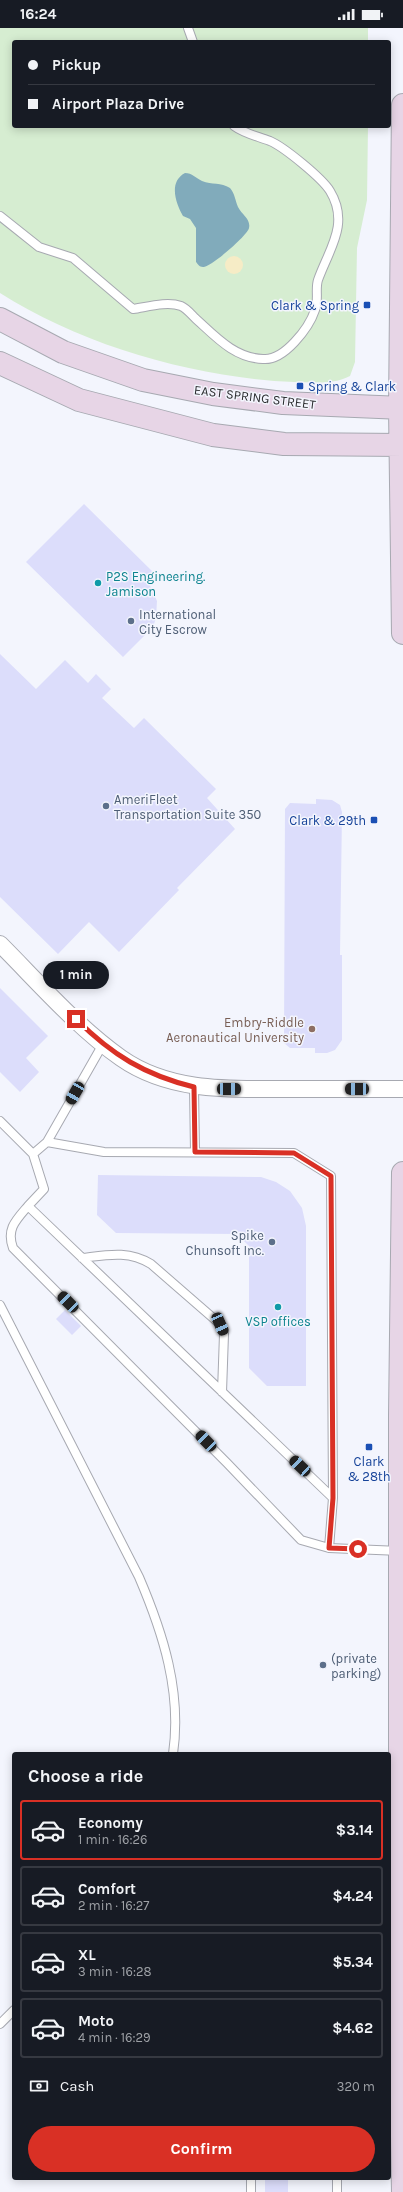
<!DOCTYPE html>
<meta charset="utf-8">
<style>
:root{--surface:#171b24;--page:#20242c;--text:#f1f3f6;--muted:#9ea1a6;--line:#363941;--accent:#d93025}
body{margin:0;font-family:Karla,sans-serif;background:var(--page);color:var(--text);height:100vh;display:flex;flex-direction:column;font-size:15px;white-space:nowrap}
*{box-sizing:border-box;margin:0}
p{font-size:13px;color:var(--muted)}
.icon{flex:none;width:22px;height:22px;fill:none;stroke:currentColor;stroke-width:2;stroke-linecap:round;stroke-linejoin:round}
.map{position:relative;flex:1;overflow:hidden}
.details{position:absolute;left:12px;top:1724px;width:379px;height:428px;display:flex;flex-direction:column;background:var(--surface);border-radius:4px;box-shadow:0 2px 10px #0003}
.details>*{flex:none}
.guide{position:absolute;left:12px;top:12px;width:379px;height:88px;border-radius:4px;box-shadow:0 2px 10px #0003;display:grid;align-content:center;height:88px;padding:0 16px;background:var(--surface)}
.end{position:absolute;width:18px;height:18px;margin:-9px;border:5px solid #d93025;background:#fff;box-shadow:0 0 0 2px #fff}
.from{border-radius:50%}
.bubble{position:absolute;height:28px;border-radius:14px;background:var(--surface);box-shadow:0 2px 10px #0003;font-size:13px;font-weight:700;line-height:28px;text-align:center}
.car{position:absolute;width:12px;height:24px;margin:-12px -6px;border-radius:5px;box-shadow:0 0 3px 1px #0007;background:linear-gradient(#222 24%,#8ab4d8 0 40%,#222 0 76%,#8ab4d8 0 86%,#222 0)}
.guide b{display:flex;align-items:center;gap:14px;height:38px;font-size:15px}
.guide b+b{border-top:1px solid var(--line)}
.guide i{width:10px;height:10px;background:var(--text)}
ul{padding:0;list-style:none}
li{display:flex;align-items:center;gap:12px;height:60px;margin:0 8px 6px;padding:0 8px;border:2px solid var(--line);border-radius:4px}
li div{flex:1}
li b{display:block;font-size:15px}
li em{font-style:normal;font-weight:700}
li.selected{border-color:var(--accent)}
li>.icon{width:36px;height:36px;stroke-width:1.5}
h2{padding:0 16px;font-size:18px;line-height:48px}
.pay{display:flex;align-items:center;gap:10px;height:44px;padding:0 16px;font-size:15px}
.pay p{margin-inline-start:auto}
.cta{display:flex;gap:8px;margin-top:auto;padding:8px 16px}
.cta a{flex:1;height:46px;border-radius:24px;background:var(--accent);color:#fff;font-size:16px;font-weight:700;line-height:46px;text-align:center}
.status{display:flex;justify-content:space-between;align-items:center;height:28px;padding:0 20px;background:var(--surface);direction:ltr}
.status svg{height:11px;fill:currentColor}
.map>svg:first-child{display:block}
</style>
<div class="status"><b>16:24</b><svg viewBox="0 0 49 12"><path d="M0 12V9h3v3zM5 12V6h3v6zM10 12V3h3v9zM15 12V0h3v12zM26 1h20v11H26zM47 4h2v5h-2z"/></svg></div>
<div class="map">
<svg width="403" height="2164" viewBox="0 0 403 2164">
<rect width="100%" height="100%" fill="#f3f5fd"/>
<path fill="#d6edd1" d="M 0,0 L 368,0 L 368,14 L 14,14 L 14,98 L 368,98 L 367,172 L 357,220 L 355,334 L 350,348 C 333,357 313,354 294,354 C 196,350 83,318 0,265 Z"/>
<path fill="#f6ecc6" d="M225 237a9 9 0 1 1 18 0a9 9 0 1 1-18 0Z"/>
<path fill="#81abbb" d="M 185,145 C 192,145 196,150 202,153 C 212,157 221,154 230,160 C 235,166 235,172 238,179 C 242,187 251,191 249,200 C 248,207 210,240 203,239 C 199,239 198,236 196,234 L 196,200 L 190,191 L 183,188 C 176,176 168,154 185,145 Z"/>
<path fill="#dcddfb" d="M 84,476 L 153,544 L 147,551 L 157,573 L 156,590 L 153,599 L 123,629 L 26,534 Z
M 0,626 L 36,661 L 65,632 L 88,655 L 96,646 L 111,661 L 102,670 L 134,700 L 144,690 L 216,761 L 207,770 L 235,801 L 177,860 L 179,862 L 119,924 L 89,894 L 58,926 L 0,869 Z
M 316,771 L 332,772 L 340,777 L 342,784 L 340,927 L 342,927 L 342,1012 L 335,1022 L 327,1025 L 315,1025 L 315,1020 L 290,1020 L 284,1015 L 285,781 L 290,775 L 316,776 Z
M 0,960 L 48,1008 L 26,1030 L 39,1044 L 20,1064 L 0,1044 Z
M 98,1147 L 261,1149 L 276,1154 L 290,1163 L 302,1180 L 306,1198 L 306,1358 L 267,1358 L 249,1340 L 249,1218 L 237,1206 L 116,1205 L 97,1187 Z
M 65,1282 L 81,1298 L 72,1307 L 56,1291 Z
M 265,2150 L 288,2150 L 288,2164 L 265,2164 Z"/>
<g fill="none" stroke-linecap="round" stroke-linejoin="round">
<defs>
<path id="service" d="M 188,0 L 193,14
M 0,188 L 39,219 L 73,230 L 133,281 C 147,279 167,273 181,278 C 186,280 191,286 195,290 C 215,308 234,330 263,331 C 284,333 309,300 315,282 C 319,272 315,261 318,252 C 329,221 350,196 330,163 C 322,150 284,119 270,113 C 257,108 245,106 234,98
M 194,1059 L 195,1124
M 0,1093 L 33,1126 L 44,1161 L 28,1178 L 333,1470 L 329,1520 L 400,1523
M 47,1114 L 104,1124 L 294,1125 L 331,1148 L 333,1470
M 33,1126 L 47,1114 L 103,1016
M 28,1178 C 16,1192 6,1201 13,1220 L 227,1435 L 301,1512 L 329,1520
M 82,1230 C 107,1227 128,1222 151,1236 L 220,1296 L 224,1306 L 222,1364
M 0,1277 L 139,1549 C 163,1605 182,1664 173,1726
M 0,1996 L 14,1982
M 251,2150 L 251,2164
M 337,2164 L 337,2150"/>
<path id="minor" d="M 0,916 C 38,954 77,999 121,1030 C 171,1065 233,1061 291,1061 C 328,1061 366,1061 403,1061"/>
<path id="secondary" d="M 403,77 L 400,380 L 403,605
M 0,291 L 63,324 L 143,352 L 213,366 L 283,375 L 403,380
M 0,335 L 79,372 L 213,407 L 284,416 L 403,417
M 403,2164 L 400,1996 L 400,1388 L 403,1145"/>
</defs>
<use href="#service" stroke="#a7a9b1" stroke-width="10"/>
<use href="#minor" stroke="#a7a9b1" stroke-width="18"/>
<use href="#secondary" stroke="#a7a9b1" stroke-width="24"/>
<use href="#service" stroke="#fff" stroke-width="8"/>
<use href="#minor" stroke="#fff" stroke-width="16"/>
<use href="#secondary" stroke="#e7d5e6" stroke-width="22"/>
</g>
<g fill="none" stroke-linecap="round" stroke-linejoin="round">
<path stroke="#d93025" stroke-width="5" d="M 76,991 C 112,1027 145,1047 194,1059 L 195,1124 L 294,1125 L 331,1148 L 333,1470 L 329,1520 L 358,1521"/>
</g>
<g fill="#1a4fb4" stroke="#f3f5fd" stroke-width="1.5">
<rect x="363" y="273" width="8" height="8" rx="2"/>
<rect x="296" y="354" width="8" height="8" rx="2"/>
<rect x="370" y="788" width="8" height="8" rx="2"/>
<rect x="365" y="1415" width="8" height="8" rx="2"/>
</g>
<g fill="#0f9aa8" stroke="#f3f5fd" stroke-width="1.5">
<circle cx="98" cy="555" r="4"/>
<circle cx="278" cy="1279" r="4"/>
</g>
<g fill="#5c6f8a" stroke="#f3f5fd" stroke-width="1.5">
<circle cx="131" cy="593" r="4"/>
<circle cx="106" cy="778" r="4"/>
<circle cx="272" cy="1214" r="4"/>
<circle cx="323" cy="1637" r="4"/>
</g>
<circle fill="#8d6e63" stroke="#f3f5fd" stroke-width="1.5" cx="312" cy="1001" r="4"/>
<g text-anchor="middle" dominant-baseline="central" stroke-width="3" stroke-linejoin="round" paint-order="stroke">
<g font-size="13" fill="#164399" stroke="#f3f5fd" text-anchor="end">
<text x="359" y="277">Clark &amp; Spring</text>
<text x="308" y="358" text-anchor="start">Spring &amp; Clark</text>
<text x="366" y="792">Clark &amp; 29th</text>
<text x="369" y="1433" text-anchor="middle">Clark<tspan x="369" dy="15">&amp; 28th</tspan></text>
</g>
<g font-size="13" fill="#2b2c2f" stroke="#f3f5fd">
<text transform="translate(255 369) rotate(7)">EAST SPRING STREET</text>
</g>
<g font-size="13" fill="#0d838f" stroke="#f3f5fd" text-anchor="start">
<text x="106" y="548">P2S Engineering.<tspan x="106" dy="15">Jamison</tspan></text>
<text x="278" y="1293" text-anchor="middle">VSP offices</text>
</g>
<g font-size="13" fill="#4e5e75" stroke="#f3f5fd" text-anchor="start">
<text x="139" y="586">International<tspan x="139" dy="15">City Escrow</tspan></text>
<text x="114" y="771">AmeriFleet<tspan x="114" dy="15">Transportation Suite 350</tspan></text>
<text x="264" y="1207" text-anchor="end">Spike<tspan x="264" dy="15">Chunsoft Inc.</tspan></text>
<text x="331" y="1630">(private<tspan x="331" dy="15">parking)</tspan></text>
</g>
<g font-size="13" fill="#785e54" stroke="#f3f5fd" text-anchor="end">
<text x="304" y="994">Embry-Riddle<tspan x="304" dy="15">Aeronautical University</tspan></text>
</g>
</g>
</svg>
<i class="end from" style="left:358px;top:1521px"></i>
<i class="end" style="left:76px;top:991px"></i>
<div class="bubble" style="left:43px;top:933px;width:66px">1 min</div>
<i class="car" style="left:229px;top:1061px;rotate:90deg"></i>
<i class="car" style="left:357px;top:1061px;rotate:270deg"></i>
<i class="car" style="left:75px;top:1065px;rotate:210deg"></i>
<i class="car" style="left:68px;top:1274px;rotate:315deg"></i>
<i class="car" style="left:220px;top:1296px;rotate:156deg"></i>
<i class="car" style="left:206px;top:1413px;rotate:316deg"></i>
<i class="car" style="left:300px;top:1438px;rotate:313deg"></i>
<div class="guide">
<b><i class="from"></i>Pickup</b>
<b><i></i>Airport Plaza Drive</b>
</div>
<section class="details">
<h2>Choose a ride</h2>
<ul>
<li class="selected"><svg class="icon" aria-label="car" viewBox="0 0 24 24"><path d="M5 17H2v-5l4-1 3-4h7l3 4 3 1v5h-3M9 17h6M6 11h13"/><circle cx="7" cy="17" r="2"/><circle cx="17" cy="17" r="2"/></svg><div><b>Economy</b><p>1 min · 16:26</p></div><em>$3.14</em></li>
<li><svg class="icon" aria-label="car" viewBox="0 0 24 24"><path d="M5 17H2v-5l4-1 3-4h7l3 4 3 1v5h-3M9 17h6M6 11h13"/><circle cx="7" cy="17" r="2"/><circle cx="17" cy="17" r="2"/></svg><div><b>Comfort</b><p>2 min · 16:27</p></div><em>$4.24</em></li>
<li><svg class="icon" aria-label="car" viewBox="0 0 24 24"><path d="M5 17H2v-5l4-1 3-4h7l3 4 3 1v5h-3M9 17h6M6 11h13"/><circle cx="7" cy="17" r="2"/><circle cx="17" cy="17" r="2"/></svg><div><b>XL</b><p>3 min · 16:28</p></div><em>$5.34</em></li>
<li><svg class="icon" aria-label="car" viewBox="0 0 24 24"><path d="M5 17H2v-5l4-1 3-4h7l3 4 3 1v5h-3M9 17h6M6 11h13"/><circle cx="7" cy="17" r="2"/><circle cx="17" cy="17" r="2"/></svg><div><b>Moto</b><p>4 min · 16:29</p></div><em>$4.62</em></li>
</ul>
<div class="pay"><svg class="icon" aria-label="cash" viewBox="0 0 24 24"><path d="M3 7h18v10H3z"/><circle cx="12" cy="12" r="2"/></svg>Cash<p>320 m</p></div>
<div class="cta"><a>Confirm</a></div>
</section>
</div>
